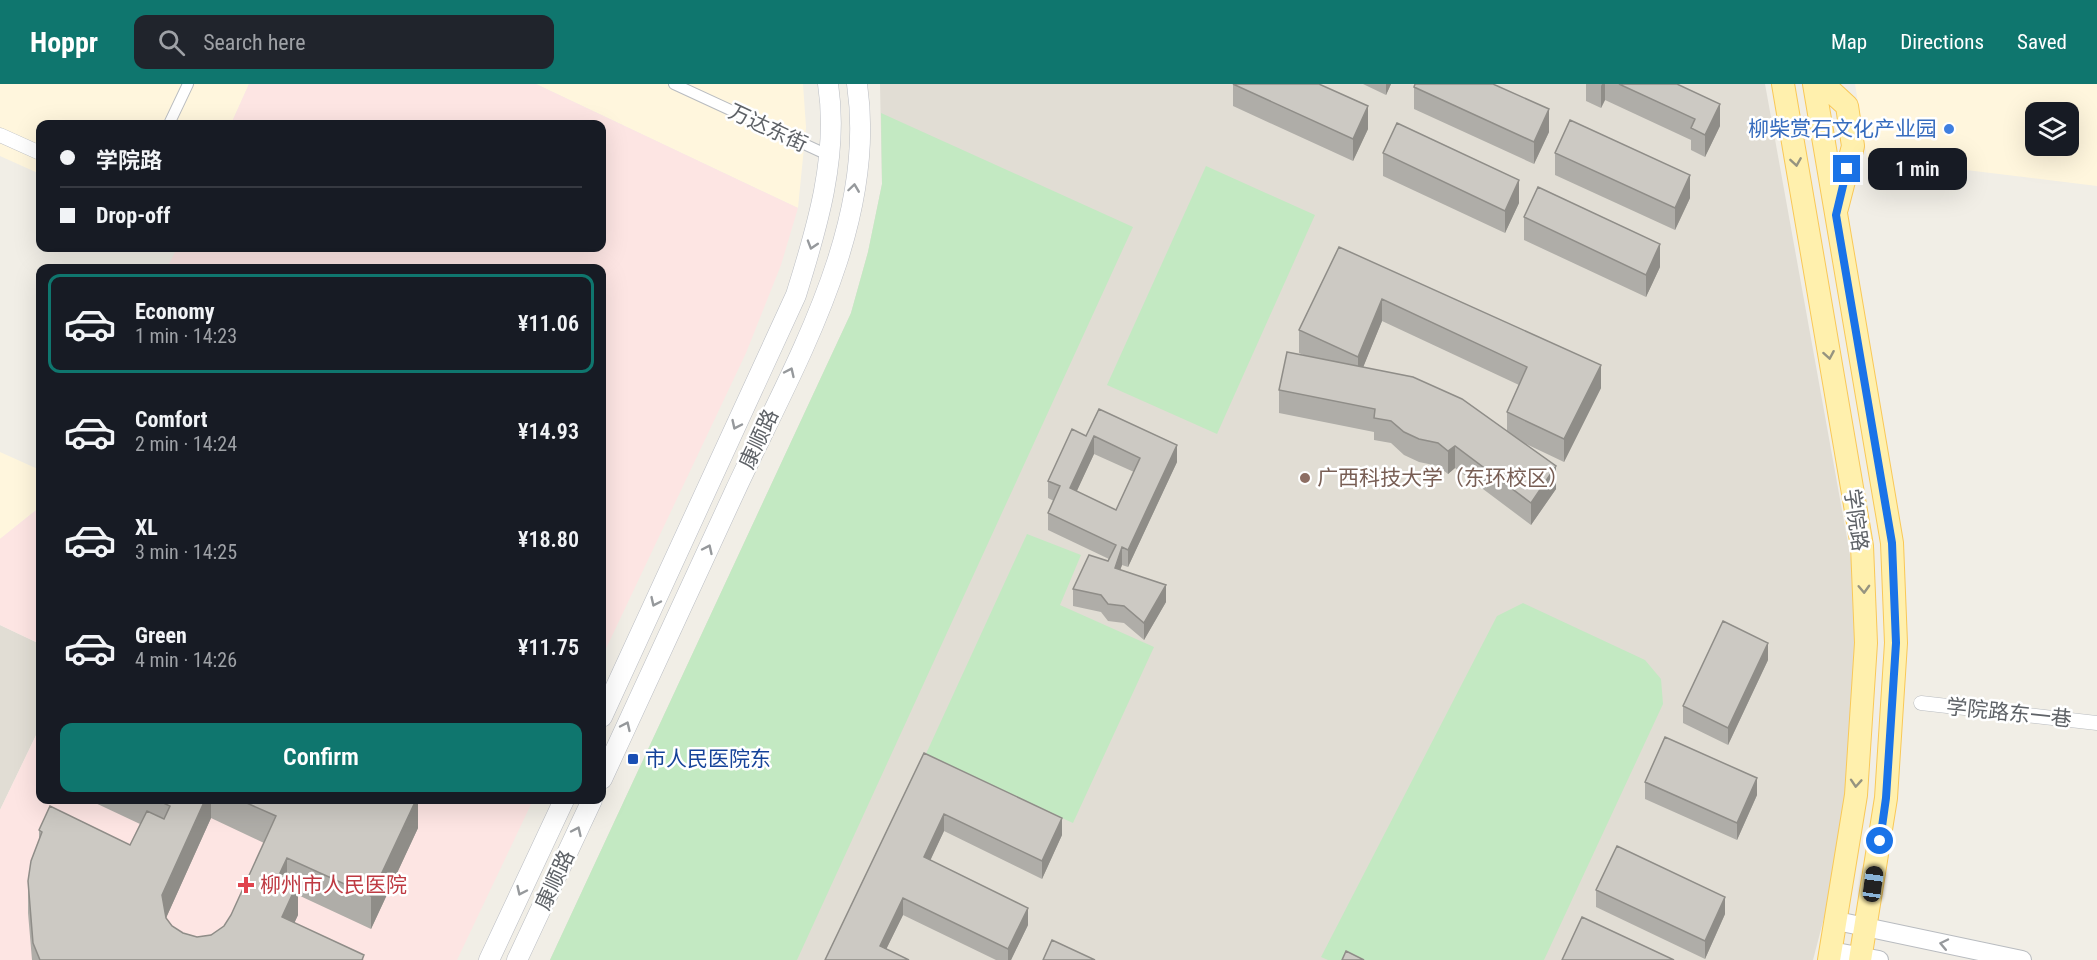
<!DOCTYPE html>
<meta charset="utf-8">
<style>
:root{--surface:#171b24;--page:#20242c;--text:#f1f3f6;--muted:#9ea1a6;--line:#363941;--accent:#0f766e}
body{margin:0;font-family:"Roboto Condensed","Noto Sans SC",sans-serif;background:var(--page);color:var(--text);height:100vh;display:flex;flex-direction:column;font-size:22px;white-space:nowrap}
*{box-sizing:border-box;margin:0}
p{font-size:20px;color:var(--muted)}
.icon{flex:none;width:33px;height:33px;fill:none;stroke:currentColor;stroke-width:2;stroke-linecap:round;stroke-linejoin:round}
.map{position:relative;flex:1;overflow:hidden}
.details{position:absolute;left:36px;top:180px;width:570px;height:540px;display:flex;flex-direction:column;background:var(--surface);border-radius:12px;box-shadow:0 6px 24px #0002}
.details>*{flex:none}
.banner{position:absolute;left:36px;top:36px;width:570px;height:132px;border-radius:12px;box-shadow:0 6px 24px #0002;display:grid;align-content:center;height:132px;padding:0 24px;background:var(--surface)}
.controls{position:absolute;left:2025px;top:18px;display:grid;gap:12px}
.controls a{display:grid;place-items:center;width:54px;height:54px;border-radius:12px;background:var(--surface);box-shadow:0 6px 24px #0002;font-size:30px}
.end{position:absolute;width:27px;height:27px;margin:-14px;border:8px solid #1a73e8;background:#fff;box-shadow:0 0 0 3px #fff}
.from{border-radius:50%}
.bubble{position:absolute;height:42px;border-radius:12px;background:var(--surface);box-shadow:0 6px 24px #0002;font-size:20px;font-weight:600;line-height:42px;text-align:center}
.car{position:absolute;width:18px;height:36px;margin:-18px -9px;border-radius:8px;box-shadow:0 0 4px 2px #0007;background:linear-gradient(#222 24%,#8ab4d8 0 40%,#222 0 76%,#8ab4d8 0 86%,#222 0)}
.banner b{display:flex;align-items:center;gap:21px;height:57px;font-size:22px}
.banner b+b{border-top:2px solid var(--line)}
.banner i{width:15px;height:15px;background:var(--text)}
ul{padding:10px 0 0;list-style:none}
li{display:flex;align-items:center;gap:18px;height:99px;margin:0 12px 9px;padding:0 12px;border:3px solid transparent;border-radius:12px}
li div{flex:1}
li b{display:block;font-size:22px}
li em{font-style:normal;font-weight:600}
li.current{border-color:var(--accent)}
li>.icon{width:54px;height:54px;stroke-width:1.5}
.cta{display:flex;gap:12px;margin-top:auto;padding:12px 24px}
.cta a{flex:1;height:69px;border-radius:12px;background:var(--accent);color:#fff;font-size:24px;font-weight:600;line-height:69px;text-align:center}
header{display:flex;align-items:center;gap:36px;box-sizing:border-box;height:84px;padding:0 30px;background:var(--accent);color:#fff}
header strong{font-size:28px}
nav{display:flex;gap:33px;margin-inline-start:auto;font-size:21px}
.search{width:420px;height:54px;background:var(--page);display:flex;align-items:center;gap:15px;box-sizing:border-box;padding:0 21px;border-radius:12px;color:var(--muted);font-size:22px}
.map>svg:first-child{display:block}
</style>
<header>
<strong>Hoppr</strong>
<div class="search"><svg class="icon" aria-label="search" viewBox="0 0 24 24"><circle cx="10" cy="10" r="6"/><path d="M15 15l6 6"/></svg>Search here</div>
<nav><a>Map</a><a>Directions</a><a>Saved</a></nav>
</header>
<div class="map">
<svg width="2097" height="876" viewBox="0 0 2097 876">
<rect width="100%" height="100%" fill="#f1eee6"/>
<path fill="#fff6dd" fill-rule="evenodd" d="M 0,0 L 249,0 L 231,40 L 40,40 L 40,90 L 0,72 Z
M 536,0 L 803,0 L 806,43 L 798,124 Z
M 1855,0 L 2097,0 L 2097,102 L 1867,74 ZM 2036,28 L 2068,28 L 2068,62 L 2036,62 Z
M 0,368 L 40,386 L 40,423 L 0,455 Z"/>
<path fill="#e1ddd4" d="M 880,0 L 1765,0 L 1866,559 L 1856,711 L 1813,876 L 550,876 L 851,229 L 868,168 L 882,100 Z
M 0,541 L 40,560 L 40,643 L 0,726 Z"/>
<path fill="#fde5e3" d="M 249,0 L 536,0 L 798,124 L 781,181 L 746,269 L 602,573 L 602,184 L 167,184 L 177,164 L 602,164 L 602,40 L 231,40 Z
M 40,423 L 40,560 L 0,541 L 0,455 Z
M 40,643 L 40,716 L 533,716 L 457,876 L 0,876 L 0,726 Z"/>
<path fill="#c3e9c2" d="M 881,29 L 1133,143 L 797,876 L 550,876 L 851,229 L 868,168 L 882,100 Z
M 1206,82 L 1315,131 L 1217,350 L 1107,301 Z
M 1027,450 L 1081,471 L 1060,521 L 1154,563 L 1073,739 L 925,672 Z
M 1523,519 L 1645,576 L 1661,595 L 1663,620 L 1544,876 L 1328,876 L 1321,873 L 1497,532 Z"/>
<g fill="none" stroke-linecap="round" stroke-linejoin="round">
<defs>
<path id="pedestrian" d="M 674,0 L 830,72
M 169,40 L 188,0"/>
<path id="minor" d="M 0,51 L 40,69
M 1921,619 L 2097,639"/>
<path id="tertiary" d="M 1837,837 L 2022,876
M 1831,867 L 1879,876"/>
<path id="secondary" d="M 602,633 L 796,211 C 817,144 839,71 828,0
M 602,695 C 646,599 691,503 735,407 C 793,282 878,143 857,0
M 489,876 L 564,716
M 517,876 L 592,716"/>
<path id="primary" d="M 1783,0 L 1862,462 L 1866,559 L 1856,711 L 1829,876
M 1814,0 L 1892,459 L 1896,559 L 1886,714 L 1860,876
M 1823,0 L 1847,22 L 1853,62 L 1837,124"/>
</defs>
<use href="#pedestrian" stroke="#b9bcc0" stroke-width="12"/>
<use href="#minor" stroke="#b9bcc0" stroke-width="15"/>
<use href="#tertiary" stroke="#b9bcc0" stroke-width="20"/>
<use href="#secondary" stroke="#babdc3" stroke-width="21"/>
<use href="#primary" stroke="#f9c857" stroke-width="24"/>
<use href="#pedestrian" stroke="#fff" stroke-width="10"/>
<use href="#minor" stroke="#fff" stroke-width="14"/>
<use href="#tertiary" stroke="#fff" stroke-width="18"/>
<use href="#secondary" stroke="#fff" stroke-width="20"/>
<use href="#primary" stroke="#fff0ad" stroke-width="22"/>
</g>
<path fill="#afada8" fill-rule="evenodd" d="M 1233,0 L 1368,45 L 1353,77 L 1233,22 Z
M 1363,0 L 1391,0 L 1386,11 Z
M 1586,0 L 1677,0 L 1720,42 L 1705,73 L 1691,66 L 1691,56 L 1605,16 L 1601,24 L 1586,17 Z
M 1414,3 L 1549,48 L 1534,80 L 1414,25 Z
M 1383,69 L 1519,119 L 1505,149 L 1383,92 Z
M 1555,69 L 1690,114 L 1675,146 L 1555,91 Z
M 1524,133 L 1660,183 L 1646,213 L 1524,156 Z
M 1339,163 L 1601,304 L 1564,378 L 1522,358 L 1556,405 L 1531,441 L 1455,384 L 1448,390 L 1438,382 L 1419,378 L 1404,371 L 1391,359 L 1374,356 L 1374,348 L 1279,329 L 1279,306 L 1306,272 L 1299,269 L 1299,246 ZM 1382,237 L 1519,301 L 1507,328 L 1507,347 L 1363,283 Z
M 1099,325 L 1177,378 L 1128,483 L 1122,481 L 1120,486 L 1166,518 L 1144,556 L 1124,539 L 1108,537 L 1101,528 L 1073,522 L 1073,505 L 1108,477 L 1109,475 L 1048,446 L 1048,429 L 1054,417 L 1048,414 L 1048,397 L 1086,352 ZM 1094,370 L 1134,388 L 1116,426 L 1076,408 Z
M 1768,576 L 1728,661 L 1683,639 L 1683,622 Z
M 924,669 L 1062,751 L 1042,795 L 944,747 L 930,776 L 1028,841 L 1011,876 L 996,876 L 903,831 L 886,865 L 825,876 Z
M 1645,698 L 1757,711 L 1737,756 L 1645,715 Z
M 89,716 L 418,716 L 418,744 L 371,845 L 298,811 L 298,831 L 294,839 L 364,876 L 32,876 L 28,829 L 28,797 L 39,757 L 39,746 L 130,761 L 140,740 ZM 211,734 L 264,759 L 231,831 L 224,842 L 211,851 L 197,853 L 183,849 L 172,842 L 166,834 Z
M 1596,806 L 1725,830 L 1705,875 L 1596,823 Z"/>
<path fill="#8f8d88" d="M 1386,0 L 1391,0 L 1386,11 Z
M 1602,0 L 1605,0 L 1605,16 L 1601,24 L 1601,2 Z
M 1720,20 L 1720,42 L 1705,73 L 1705,51 Z
M 1368,22 L 1368,45 L 1353,77 L 1353,55 Z
M 1549,25 L 1549,48 L 1534,80 L 1534,58 Z
M 1690,91 L 1690,114 L 1675,146 L 1675,124 Z
M 1519,96 L 1519,119 L 1505,149 L 1505,127 Z
M 1660,160 L 1660,183 L 1646,213 L 1646,191 Z
M 1382,215 L 1382,237 L 1358,296 L 1358,273 Z
M 1601,281 L 1601,304 L 1564,378 L 1564,355 Z
M 1094,352 L 1094,370 L 1070,422 L 1070,404 Z
M 1177,361 L 1177,378 L 1128,483 L 1128,466 Z
M 1455,362 L 1455,384 L 1448,390 L 1448,367 Z
M 1556,382 L 1556,405 L 1531,441 L 1531,419 Z
M 1122,463 L 1122,481 L 1115,501 L 1115,484 Z
M 1166,501 L 1166,518 L 1144,556 L 1144,539 Z
M 1768,559 L 1768,576 L 1728,661 L 1728,644 Z
M 1757,694 L 1757,711 L 1737,756 L 1737,739 Z
M 205,716 L 211,716 L 211,734 L 162,843 L 162,811 Z
M 416,716 L 418,716 L 418,744 L 371,845 L 371,812 Z
M 944,730 L 944,747 L 924,790 L 924,773 Z
M 1062,734 L 1062,751 L 1042,795 L 1042,777 Z
M 287,774 L 287,806 L 280,789 Z
M 298,798 L 298,831 L 282,866 L 282,833 Z
M 1725,813 L 1725,830 L 1705,875 L 1705,857 Z
M 903,814 L 903,831 L 881,876 L 880,862 Z
M 1028,824 L 1028,841 L 1011,876 L 1008,876 L 1008,865 Z"/>
<path fill="#ccc9c3" stroke="#8f8d88" stroke-width="1.5" fill-rule="evenodd" d="M 1233,0 L 1319,0 L 1368,22 L 1353,55 Z
M 1415,0 L 1493,0 L 1549,25 L 1534,58 L 1414,3 Z
M 1619,0 L 1677,0 L 1720,20 L 1705,51 L 1691,44 L 1695,35 Z
M 1570,36 L 1690,91 L 1675,124 L 1555,69 Z
M 1397,39 L 1519,96 L 1505,127 L 1383,69 Z
M 1538,103 L 1660,160 L 1646,191 L 1524,133 Z
M 1339,163 L 1601,281 L 1564,355 L 1507,328 L 1527,283 L 1382,215 L 1358,273 L 1299,246 Z
M 1287,268 L 1413,293 L 1462,315 L 1556,382 L 1531,419 L 1455,362 L 1448,367 L 1438,359 L 1419,355 L 1404,348 L 1391,337 L 1374,334 L 1375,325 L 1279,306 Z
M 1099,325 L 1177,361 L 1128,466 L 1122,463 L 1115,484 L 1166,501 L 1144,539 L 1124,522 L 1108,520 L 1101,511 L 1073,505 L 1089,471 L 1108,477 L 1116,461 L 1048,429 L 1060,402 L 1048,397 L 1072,345 L 1086,352 ZM 1094,352 L 1140,374 L 1116,426 L 1070,404 Z
M 1723,537 L 1768,559 L 1728,644 L 1683,622 Z
M 1665,653 L 1757,694 L 1737,739 L 1645,698 Z
M 924,669 L 1062,734 L 1042,777 L 944,730 L 924,773 L 1028,824 L 1008,865 L 903,814 L 880,862 L 909,876 L 825,876 Z
M 157,716 L 205,716 L 162,811 L 166,834 L 172,842 L 183,849 L 197,853 L 211,851 L 224,842 L 231,831 L 276,732 L 240,716 L 416,716 L 371,812 L 287,774 L 280,789 L 298,798 L 282,833 L 364,871 L 362,876 L 40,876 L 33,859 L 28,797 L 31,777 L 42,748 L 39,746 L 50,722 L 130,761 L 147,727 L 164,735 L 170,722 Z
M 1617,762 L 1725,813 L 1705,857 L 1596,806 Z
M 1582,833 L 1674,876 L 1562,876 Z
M 1052,856 L 1095,876 L 1043,876 Z
M 1346,867 L 1364,876 L 1342,876 Z"/>
<defs><path id="oneway-chevron" d="M-2-3.5L2.5 0L-2 3.5" fill="none" stroke-width="1.6" stroke-linecap="round" stroke-linejoin="round" transform="scale(1.5)"/></defs>
<g stroke="#969480">
<use href="#oneway-chevron" transform="translate(1796 78) rotate(81)"/>
<use href="#oneway-chevron" transform="translate(1829 271) rotate(80)"/>
<use href="#oneway-chevron" transform="translate(1864 505) rotate(88)"/>
<use href="#oneway-chevron" transform="translate(1856 699) rotate(94)"/>
</g>
<g stroke="#96999c">
<use href="#oneway-chevron" transform="translate(854 104) rotate(-82)"/>
<use href="#oneway-chevron" transform="translate(812 161) rotate(107)"/>
<use href="#oneway-chevron" transform="translate(790 288) rotate(-65)"/>
<use href="#oneway-chevron" transform="translate(736 341) rotate(115)"/>
<use href="#oneway-chevron" transform="translate(708 465) rotate(-65)"/>
<use href="#oneway-chevron" transform="translate(655 518) rotate(115)"/>
<use href="#oneway-chevron" transform="translate(626 642) rotate(-65)"/>
<use href="#oneway-chevron" transform="translate(577 747) rotate(-65)"/>
<use href="#oneway-chevron" transform="translate(521 807) rotate(115)"/>
<use href="#oneway-chevron" transform="translate(1944 860) rotate(-168)"/>
</g>
<g fill="none" stroke-linecap="round" stroke-linejoin="round">
<path stroke="#1a73e8" stroke-width="8" d="M 1847,85 L 1836,131 L 1892,459 L 1896,559 L 1886,714 L 1880,757"/>
</g>
<circle fill="#3f7fe0" stroke="#fff" stroke-width="2" cx="1949" cy="45" r="6"/>
<circle fill="#8d6e63" stroke="#fff" stroke-width="2" cx="1305" cy="394" r="6"/>
<rect fill="#1a4fb4" stroke="#fff" stroke-width="2" x="627" y="669" width="12" height="12" rx="3"/>
<path fill="#e0444e" stroke="#fff" stroke-width="2" d="M243 792h6v6h6v6h-6v6h-6v-6h-6v-6h6z"/>
<g text-anchor="middle" dominant-baseline="central" stroke-width="5" stroke-linejoin="round" paint-order="stroke">
<g font-size="21" fill="#5e6267" stroke="#fff">
<text transform="translate(768 44) rotate(25)">万达东街</text>
<text transform="translate(759 355) rotate(-65)">康顺路</text>
<text transform="translate(1856 436) rotate(82)">学院路</text>
<text transform="translate(2009 629) rotate(6)">学院路东一巷</text>
<text transform="translate(555 796) rotate(-65)">康顺路</text>
</g>
<g font-size="21" fill="#366cbe" stroke="#fff" text-anchor="end">
<text x="1937" y="45">柳柴赏石文化产业园</text>
</g>
<g font-size="21" fill="#785e54" stroke="#fff" text-anchor="start">
<text x="1317" y="394">广西科技大学（东环校区）</text>
</g>
<g font-size="21" fill="#164399" stroke="#fff" text-anchor="start">
<text x="645" y="675">市人民医院东</text>
</g>
<g font-size="21" fill="#be3a42" stroke="#fff" text-anchor="start">
<text x="260" y="801">柳州市人民医院</text>
</g>
</g>
</svg>
<div class="controls">
<a><svg class="icon" aria-label="layers" viewBox="0 0 24 24"><path d="M12 4l9 5-9 5-9-5zM3 14l9 5 9-5"/></svg></a>
</div>
<i class="end from" style="left:1880px;top:757px"></i>
<i class="end" style="left:1847px;top:85px"></i>
<div class="bubble" style="left:1868px;top:64px;width:99px">1 min</div>
<i class="car" style="left:1873px;top:800px;rotate:8deg"></i>
<div class="banner">
<b><i class="from"></i>学院路</b>
<b><i></i>Drop-off</b>
</div>
<section class="details">
<ul>
<li class="current"><svg class="icon" aria-label="car" viewBox="0 0 24 24"><path d="M5 17H2v-5l4-1 3-4h7l3 4 3 1v5h-3M9 17h6M6 11h13"/><circle cx="7" cy="17" r="2"/><circle cx="17" cy="17" r="2"/></svg><div><b>Economy</b><p>1 min · 14:23</p></div><em>¥11.06</em></li>
<li><svg class="icon" aria-label="car" viewBox="0 0 24 24"><path d="M5 17H2v-5l4-1 3-4h7l3 4 3 1v5h-3M9 17h6M6 11h13"/><circle cx="7" cy="17" r="2"/><circle cx="17" cy="17" r="2"/></svg><div><b>Comfort</b><p>2 min · 14:24</p></div><em>¥14.93</em></li>
<li><svg class="icon" aria-label="car" viewBox="0 0 24 24"><path d="M5 17H2v-5l4-1 3-4h7l3 4 3 1v5h-3M9 17h6M6 11h13"/><circle cx="7" cy="17" r="2"/><circle cx="17" cy="17" r="2"/></svg><div><b>XL</b><p>3 min · 14:25</p></div><em>¥18.80</em></li>
<li><svg class="icon" aria-label="car" viewBox="0 0 24 24"><path d="M5 17H2v-5l4-1 3-4h7l3 4 3 1v5h-3M9 17h6M6 11h13"/><circle cx="7" cy="17" r="2"/><circle cx="17" cy="17" r="2"/></svg><div><b>Green</b><p>4 min · 14:26</p></div><em>¥11.75</em></li>
</ul>
<div class="cta"><a>Confirm</a></div>
</section>
</div>
